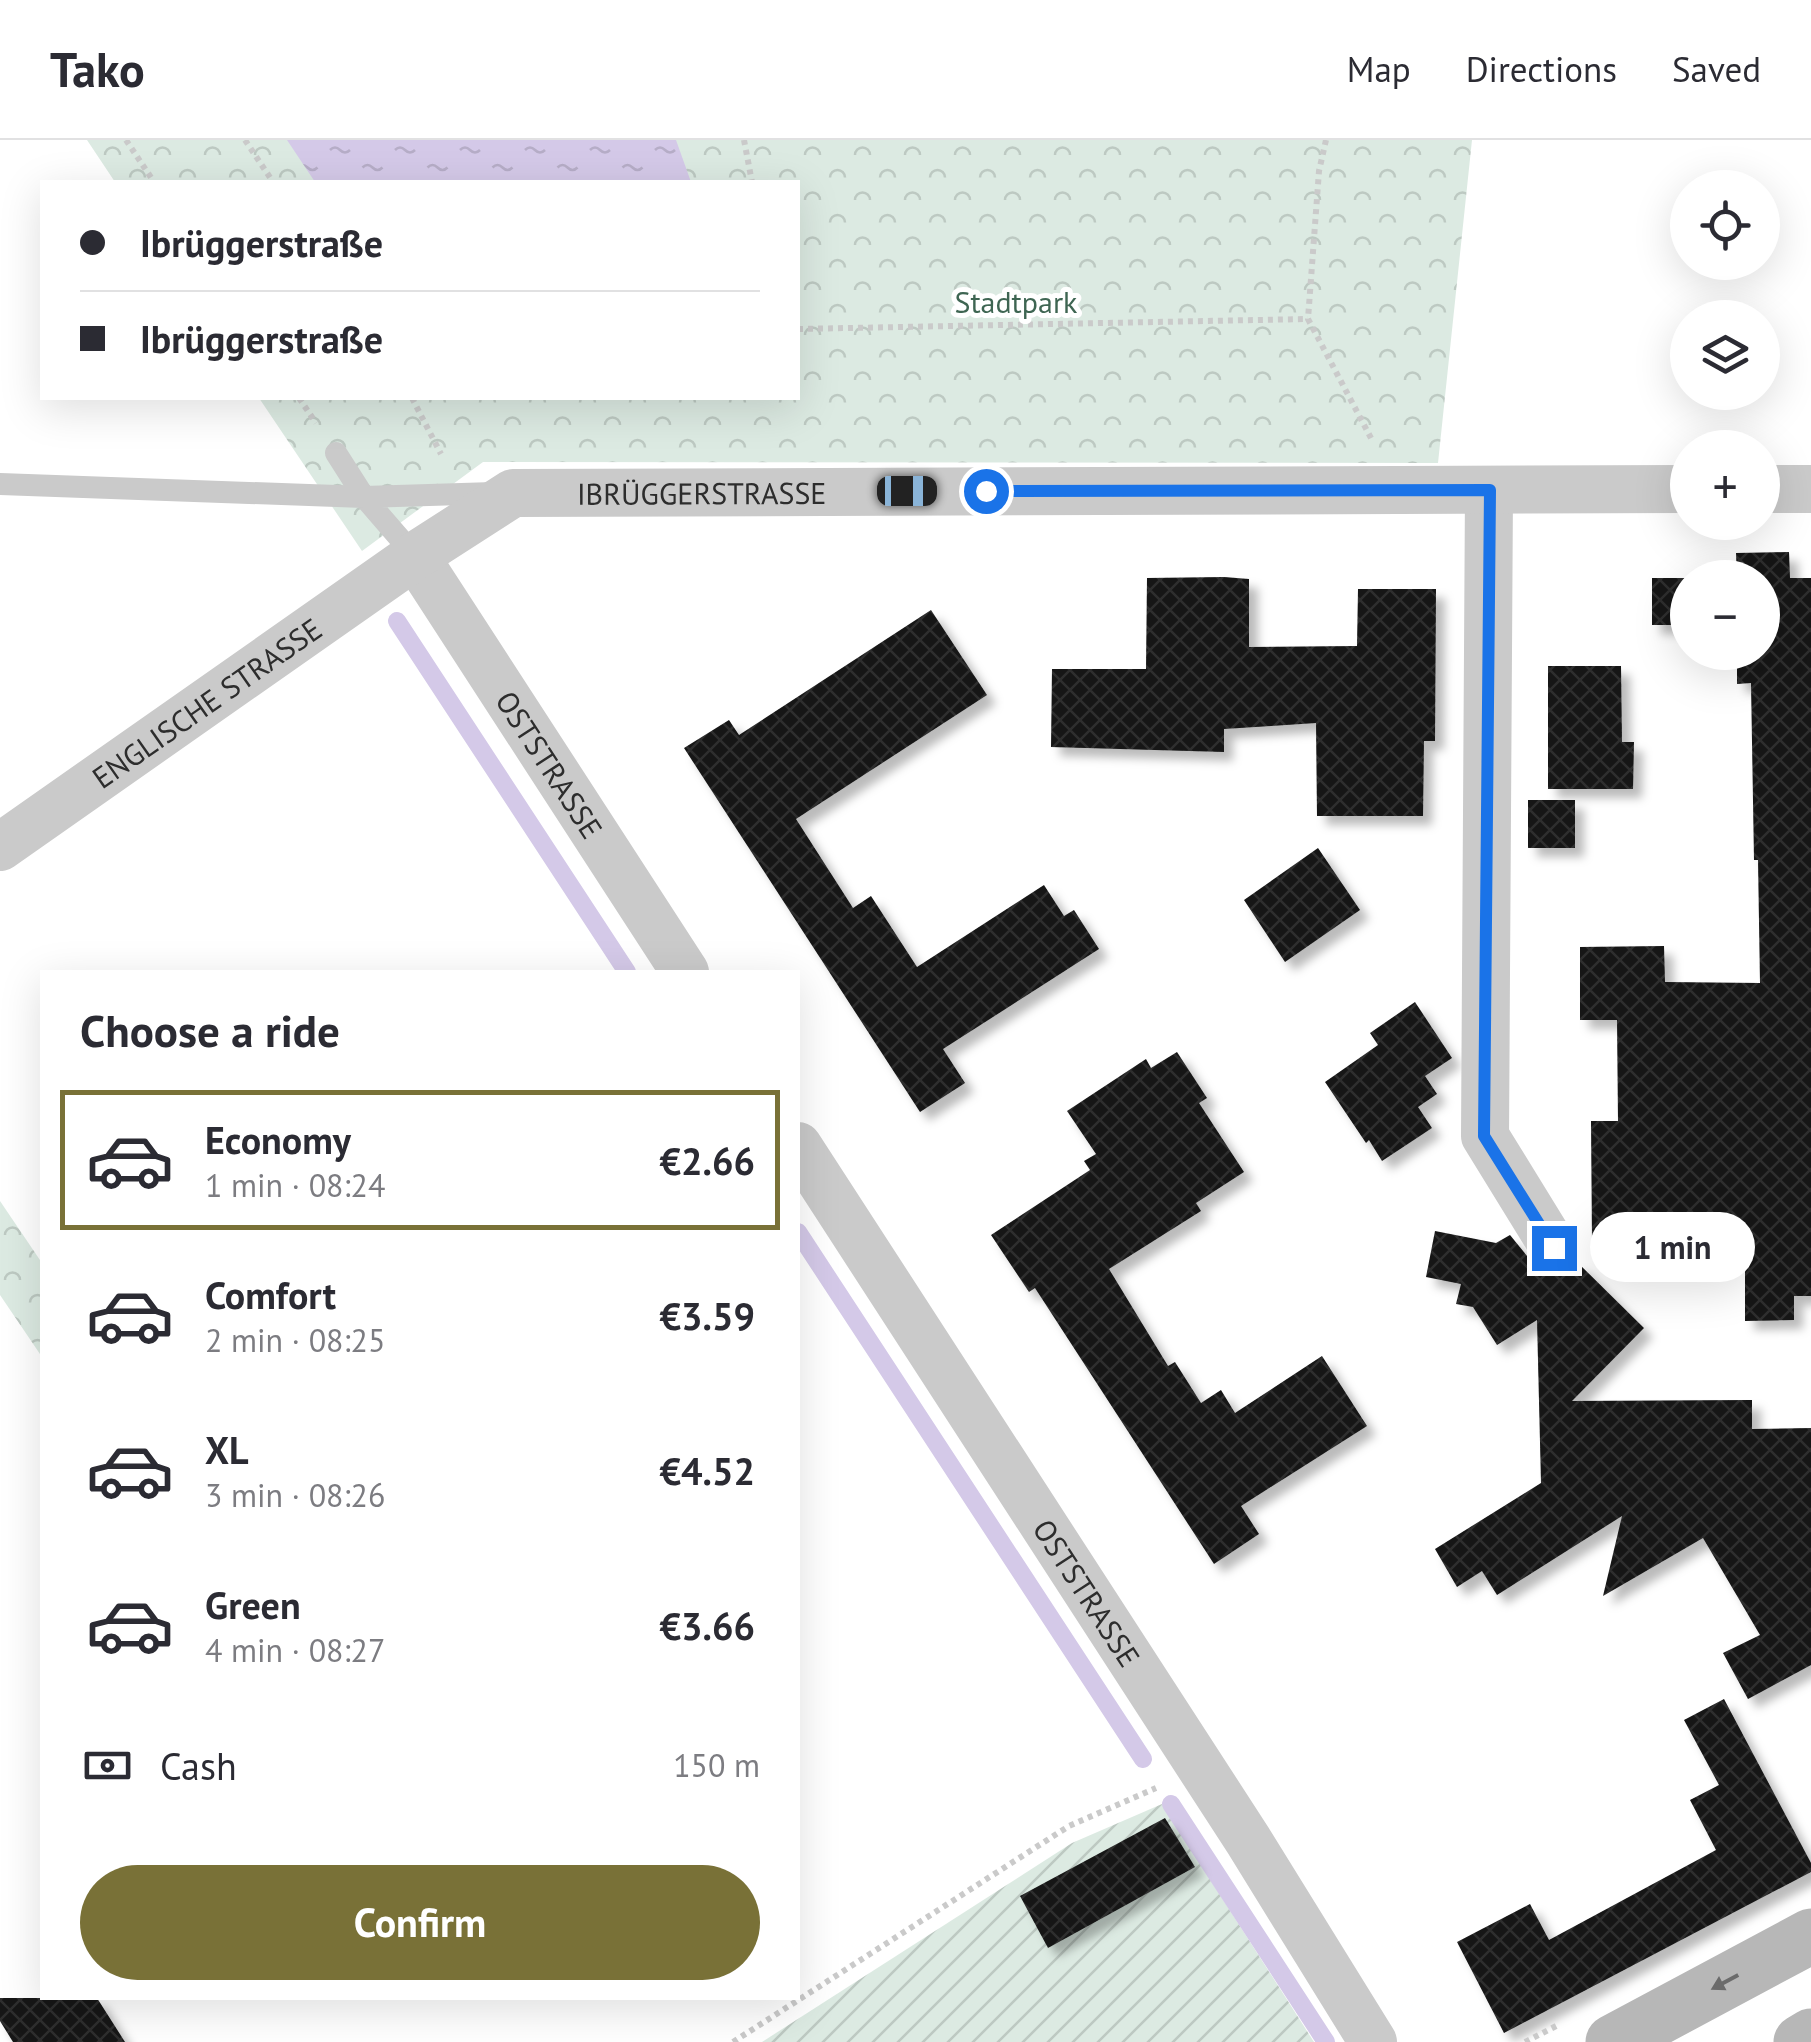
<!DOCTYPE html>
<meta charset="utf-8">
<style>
:root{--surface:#fff;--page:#f2f2f3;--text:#2b2b33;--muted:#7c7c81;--line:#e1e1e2;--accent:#797137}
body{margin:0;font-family:"PT Sans",sans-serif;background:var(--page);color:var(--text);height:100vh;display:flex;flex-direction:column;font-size:38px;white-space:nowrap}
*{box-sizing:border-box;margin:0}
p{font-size:32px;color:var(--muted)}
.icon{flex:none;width:55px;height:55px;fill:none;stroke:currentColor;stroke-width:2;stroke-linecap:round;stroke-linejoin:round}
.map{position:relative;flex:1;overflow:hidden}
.sheet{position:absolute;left:40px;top:830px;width:760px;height:1030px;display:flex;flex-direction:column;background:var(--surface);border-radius:0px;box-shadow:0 10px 40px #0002}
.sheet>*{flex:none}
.hud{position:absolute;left:40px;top:40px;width:760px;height:220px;border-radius:0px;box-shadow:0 10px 40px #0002;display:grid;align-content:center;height:220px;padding:0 40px;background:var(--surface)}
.buttons{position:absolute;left:1670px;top:30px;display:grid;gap:20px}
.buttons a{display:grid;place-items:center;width:110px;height:110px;border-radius:50%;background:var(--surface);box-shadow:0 10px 40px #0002;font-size:50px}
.end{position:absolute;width:45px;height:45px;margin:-22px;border:12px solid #1a73e8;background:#fff;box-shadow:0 0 0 5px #fff}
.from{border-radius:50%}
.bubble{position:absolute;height:70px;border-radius:35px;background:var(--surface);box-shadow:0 10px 40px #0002;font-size:32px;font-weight:800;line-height:70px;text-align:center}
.car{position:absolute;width:30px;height:60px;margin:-30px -15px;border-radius:12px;box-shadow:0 0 8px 2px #0007;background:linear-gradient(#222 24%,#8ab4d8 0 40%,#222 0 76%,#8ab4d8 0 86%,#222 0)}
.hud b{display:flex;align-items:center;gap:35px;height:95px;font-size:38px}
.hud b+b{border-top:2px solid var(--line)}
.hud i{width:25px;height:25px;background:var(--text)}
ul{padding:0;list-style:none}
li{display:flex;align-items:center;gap:30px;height:140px;margin:0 20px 15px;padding:0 20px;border:5px solid transparent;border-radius:0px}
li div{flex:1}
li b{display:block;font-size:38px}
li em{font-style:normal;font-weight:800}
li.selected{border-color:var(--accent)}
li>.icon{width:90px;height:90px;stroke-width:1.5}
h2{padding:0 40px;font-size:45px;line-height:120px}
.pay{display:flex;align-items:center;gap:25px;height:110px;padding:0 40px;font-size:38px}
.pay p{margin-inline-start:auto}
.action{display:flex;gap:20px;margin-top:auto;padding:20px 40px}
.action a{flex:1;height:115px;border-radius:60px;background:var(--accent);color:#fff;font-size:40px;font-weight:800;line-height:115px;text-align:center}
header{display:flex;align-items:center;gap:60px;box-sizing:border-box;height:140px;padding:0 50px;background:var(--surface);border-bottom:2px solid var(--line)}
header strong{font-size:48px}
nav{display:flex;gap:55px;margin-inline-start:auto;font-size:35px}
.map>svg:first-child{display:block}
</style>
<header>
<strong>Tako</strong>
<nav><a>Map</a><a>Directions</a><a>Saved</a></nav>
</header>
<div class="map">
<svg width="1811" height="1902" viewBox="0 0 1811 1902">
<defs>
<pattern id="forest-crowns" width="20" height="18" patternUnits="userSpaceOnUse" patternTransform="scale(2.5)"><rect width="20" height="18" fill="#dceae2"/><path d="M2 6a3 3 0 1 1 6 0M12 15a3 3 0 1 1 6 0" fill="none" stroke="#bdc9c2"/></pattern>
<pattern id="garden-furrows" width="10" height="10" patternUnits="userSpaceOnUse" patternTransform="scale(2.5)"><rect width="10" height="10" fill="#dceae2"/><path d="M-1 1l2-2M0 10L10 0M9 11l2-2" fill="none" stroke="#bdc9c2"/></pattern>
<pattern id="water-ripples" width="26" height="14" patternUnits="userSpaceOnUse" patternTransform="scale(2.5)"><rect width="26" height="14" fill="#d4c9e8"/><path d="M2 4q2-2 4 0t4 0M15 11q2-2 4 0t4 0" fill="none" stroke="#b6adc7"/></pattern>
<pattern id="building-cross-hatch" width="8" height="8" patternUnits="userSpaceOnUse" patternTransform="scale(2.5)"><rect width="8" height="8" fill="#141414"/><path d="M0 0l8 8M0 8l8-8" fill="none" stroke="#2e2e2e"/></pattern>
<filter id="shadow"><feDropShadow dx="9" dy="9" stdDeviation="5" flood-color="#0004"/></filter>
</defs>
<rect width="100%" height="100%" fill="#fff"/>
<path fill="url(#forest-crowns)" d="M 87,0 L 1472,0 L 1438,323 L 483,322 L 362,411 L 259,258 L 798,258 L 798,42 L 115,42 Z
M 0,1061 L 42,1123 L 42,1217 L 0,1155 Z"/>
<path fill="url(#garden-furrows)" d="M 1162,1664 L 1314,1902 L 762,1902 L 1072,1703 Z"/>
<path fill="url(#water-ripples)" d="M 287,0 L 676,0 L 691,42 L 315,42 Z"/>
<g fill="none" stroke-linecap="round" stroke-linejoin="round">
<path stroke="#d4c9e8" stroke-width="18" d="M 397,481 L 627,832
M 798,1092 L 1143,1619
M 1171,1664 L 1326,1902"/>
</g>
<path fill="url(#building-cross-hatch)" filter="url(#shadow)" d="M 1789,412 L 1790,438 L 1811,438 L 1811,1156 L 1794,1156 L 1794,1180 L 1745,1181 L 1745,1114 L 1741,1114 L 1742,1098 L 1592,1101 L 1591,981 L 1618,981 L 1617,880 L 1580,880 L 1580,807 L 1664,806 L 1665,842 L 1760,843 L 1758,720 L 1754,720 L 1751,543 L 1737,544 L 1737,512 L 1762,512 L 1762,438 L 1737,438 L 1736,413 Z
M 1224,437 L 1249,439 L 1249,507 L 1357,506 L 1358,449 L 1436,449 L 1435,601 L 1424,601 L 1423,676 L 1317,676 L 1316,583 L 1224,589 L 1224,612 L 1051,607 L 1052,529 L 1146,529 L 1147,438 Z
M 1652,438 L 1688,438 L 1688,485 L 1652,485 Z
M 931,470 L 987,555 L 796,679 L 853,768 L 871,756 L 917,827 L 1044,745 L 1064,776 L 1074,770 L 1099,809 L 943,909 L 965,943 L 920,972 L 684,608 L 729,580 L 739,595 Z
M 1548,526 L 1621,526 L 1622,602 L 1634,602 L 1633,649 L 1548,649 Z
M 1528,660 L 1575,660 L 1575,708 L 1528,708 Z
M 1318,708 L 1360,770 L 1285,822 L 1244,760 Z
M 1415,862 L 1452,918 L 1425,936 L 1437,954 L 1418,967 L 1432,988 L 1382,1021 L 1369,1000 L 1366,1003 L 1325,942 L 1378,905 L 1370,893 Z
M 1177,912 L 1207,958 L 1199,963 L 1244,1032 L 1196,1063 L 1201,1071 L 1109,1129 L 1168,1226 L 1175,1222 L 1201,1263 L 1221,1250 L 1235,1273 L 1322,1216 L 1367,1286 L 1241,1366 L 1259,1394 L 1214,1424 L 1035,1148 L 1029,1152 L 991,1095 L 1090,1030 L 1084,1021 L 1096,1014 L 1067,971 L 1146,919 L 1151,928 Z
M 1435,1091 L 1496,1103 L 1510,1095 L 1540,1132 L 1554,1135 L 1568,1132 L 1577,1122 L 1644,1188 L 1572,1261 L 1752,1260 L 1752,1289 L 1811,1288 L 1811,1525 L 1748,1559 L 1723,1513 L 1760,1495 L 1703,1398 L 1603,1456 L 1622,1376 L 1497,1455 L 1482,1431 L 1457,1447 L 1435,1409 L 1541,1343 L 1537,1180 L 1497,1205 L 1473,1167 L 1456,1164 L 1461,1144 L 1426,1137 Z
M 1724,1559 L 1811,1723 L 1811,1732 L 1504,1893 L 1457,1802 L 1530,1764 L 1549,1800 L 1716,1710 L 1690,1660 L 1719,1645 L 1684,1580 Z
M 1165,1678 L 1195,1727 L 1048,1808 L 1020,1756 Z
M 0,1858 L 97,1858 L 125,1902 L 13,1902 L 0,1881 Z"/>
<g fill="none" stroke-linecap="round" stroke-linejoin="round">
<path stroke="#cacaca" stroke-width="6" stroke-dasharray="5 5" stroke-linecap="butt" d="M 126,0 L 154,42
M 245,0 L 273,42
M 744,0 L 752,42
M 1326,0 L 1319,31 L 1308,179 L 1372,300
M 798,189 L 1308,179
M 299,258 L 316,283
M 412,258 L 441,314
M 733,1902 L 1069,1686 L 1156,1648
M 1525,1902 L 1560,1884"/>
<path stroke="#cacaca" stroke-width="22" d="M 336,313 L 364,357 L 415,416
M 0,344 L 364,357 L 494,353"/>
<g stroke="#cacaca" stroke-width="48">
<path d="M 1762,349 L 1811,349"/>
<path d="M 1489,350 L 1485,996 L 1554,1108"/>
<path id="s1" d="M 415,416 L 685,832"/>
<path id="s2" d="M 0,707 L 415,416 L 513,353 L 1688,349"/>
<path id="s3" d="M 798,1006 L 1248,1700 L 1373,1902"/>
</g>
<path stroke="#b7b7b7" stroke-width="55" d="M 1613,1902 L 1811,1796
M 1801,1902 L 1811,1896"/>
</g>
<defs><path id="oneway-solid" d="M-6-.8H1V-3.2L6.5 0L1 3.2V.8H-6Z" transform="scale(2.5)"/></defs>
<use fill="#6b6b6b" href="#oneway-solid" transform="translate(1725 1842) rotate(152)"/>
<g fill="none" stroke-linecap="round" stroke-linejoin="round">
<path stroke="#1a73e8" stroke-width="12" d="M 986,351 L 1490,350 L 1484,996 L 1554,1108"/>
</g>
<g text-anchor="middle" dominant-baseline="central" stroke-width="10" stroke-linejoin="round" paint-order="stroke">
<g font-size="30" fill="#3e6552" stroke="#fff">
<text x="1016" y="161">Stadtpark</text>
</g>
<g font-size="30" fill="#2d2d2d" stroke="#fff">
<text stroke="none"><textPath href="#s2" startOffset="812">IBRÜGGERSTRASSE</textPath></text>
<text stroke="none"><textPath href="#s2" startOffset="252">ENGLISCHE STRASSE</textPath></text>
<text stroke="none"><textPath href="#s1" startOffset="248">OSTSTRASSE</textPath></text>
<text stroke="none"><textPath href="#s3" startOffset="532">OSTSTRASSE</textPath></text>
</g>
</g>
</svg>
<div class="buttons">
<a><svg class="icon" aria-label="locate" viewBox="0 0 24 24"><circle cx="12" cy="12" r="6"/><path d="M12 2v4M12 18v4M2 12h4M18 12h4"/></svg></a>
<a><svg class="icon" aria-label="layers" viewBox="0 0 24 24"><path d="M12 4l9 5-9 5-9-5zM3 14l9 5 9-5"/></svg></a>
<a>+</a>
<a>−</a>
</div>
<i class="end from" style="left:986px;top:351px"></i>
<i class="end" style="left:1554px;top:1108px"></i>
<div class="bubble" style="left:1590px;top:1072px;width:165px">1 min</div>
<i class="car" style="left:907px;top:351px;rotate:90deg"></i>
<div class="hud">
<b><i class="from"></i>Ibrüggerstraße</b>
<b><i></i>Ibrüggerstraße</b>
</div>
<section class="sheet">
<h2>Choose a ride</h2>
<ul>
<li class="selected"><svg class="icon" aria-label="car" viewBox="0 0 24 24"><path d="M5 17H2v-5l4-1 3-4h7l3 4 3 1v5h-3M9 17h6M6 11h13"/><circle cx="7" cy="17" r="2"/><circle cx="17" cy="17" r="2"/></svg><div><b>Economy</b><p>1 min · 08:24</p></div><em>€2.66</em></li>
<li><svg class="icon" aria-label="car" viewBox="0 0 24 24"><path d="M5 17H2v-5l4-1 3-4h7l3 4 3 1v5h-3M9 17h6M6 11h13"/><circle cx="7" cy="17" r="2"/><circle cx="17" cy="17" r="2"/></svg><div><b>Comfort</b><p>2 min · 08:25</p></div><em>€3.59</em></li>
<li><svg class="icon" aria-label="car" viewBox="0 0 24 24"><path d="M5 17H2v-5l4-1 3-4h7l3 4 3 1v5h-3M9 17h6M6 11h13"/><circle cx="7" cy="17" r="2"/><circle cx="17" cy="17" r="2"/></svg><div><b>XL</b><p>3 min · 08:26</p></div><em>€4.52</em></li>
<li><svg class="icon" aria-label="car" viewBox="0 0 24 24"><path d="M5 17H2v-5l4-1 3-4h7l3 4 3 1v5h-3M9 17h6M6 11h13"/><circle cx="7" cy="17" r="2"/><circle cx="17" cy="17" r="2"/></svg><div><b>Green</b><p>4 min · 08:27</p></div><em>€3.66</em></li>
</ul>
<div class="pay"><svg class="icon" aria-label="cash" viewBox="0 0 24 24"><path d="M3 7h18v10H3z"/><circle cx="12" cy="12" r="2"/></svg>Cash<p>150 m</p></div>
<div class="action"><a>Confirm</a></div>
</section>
</div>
